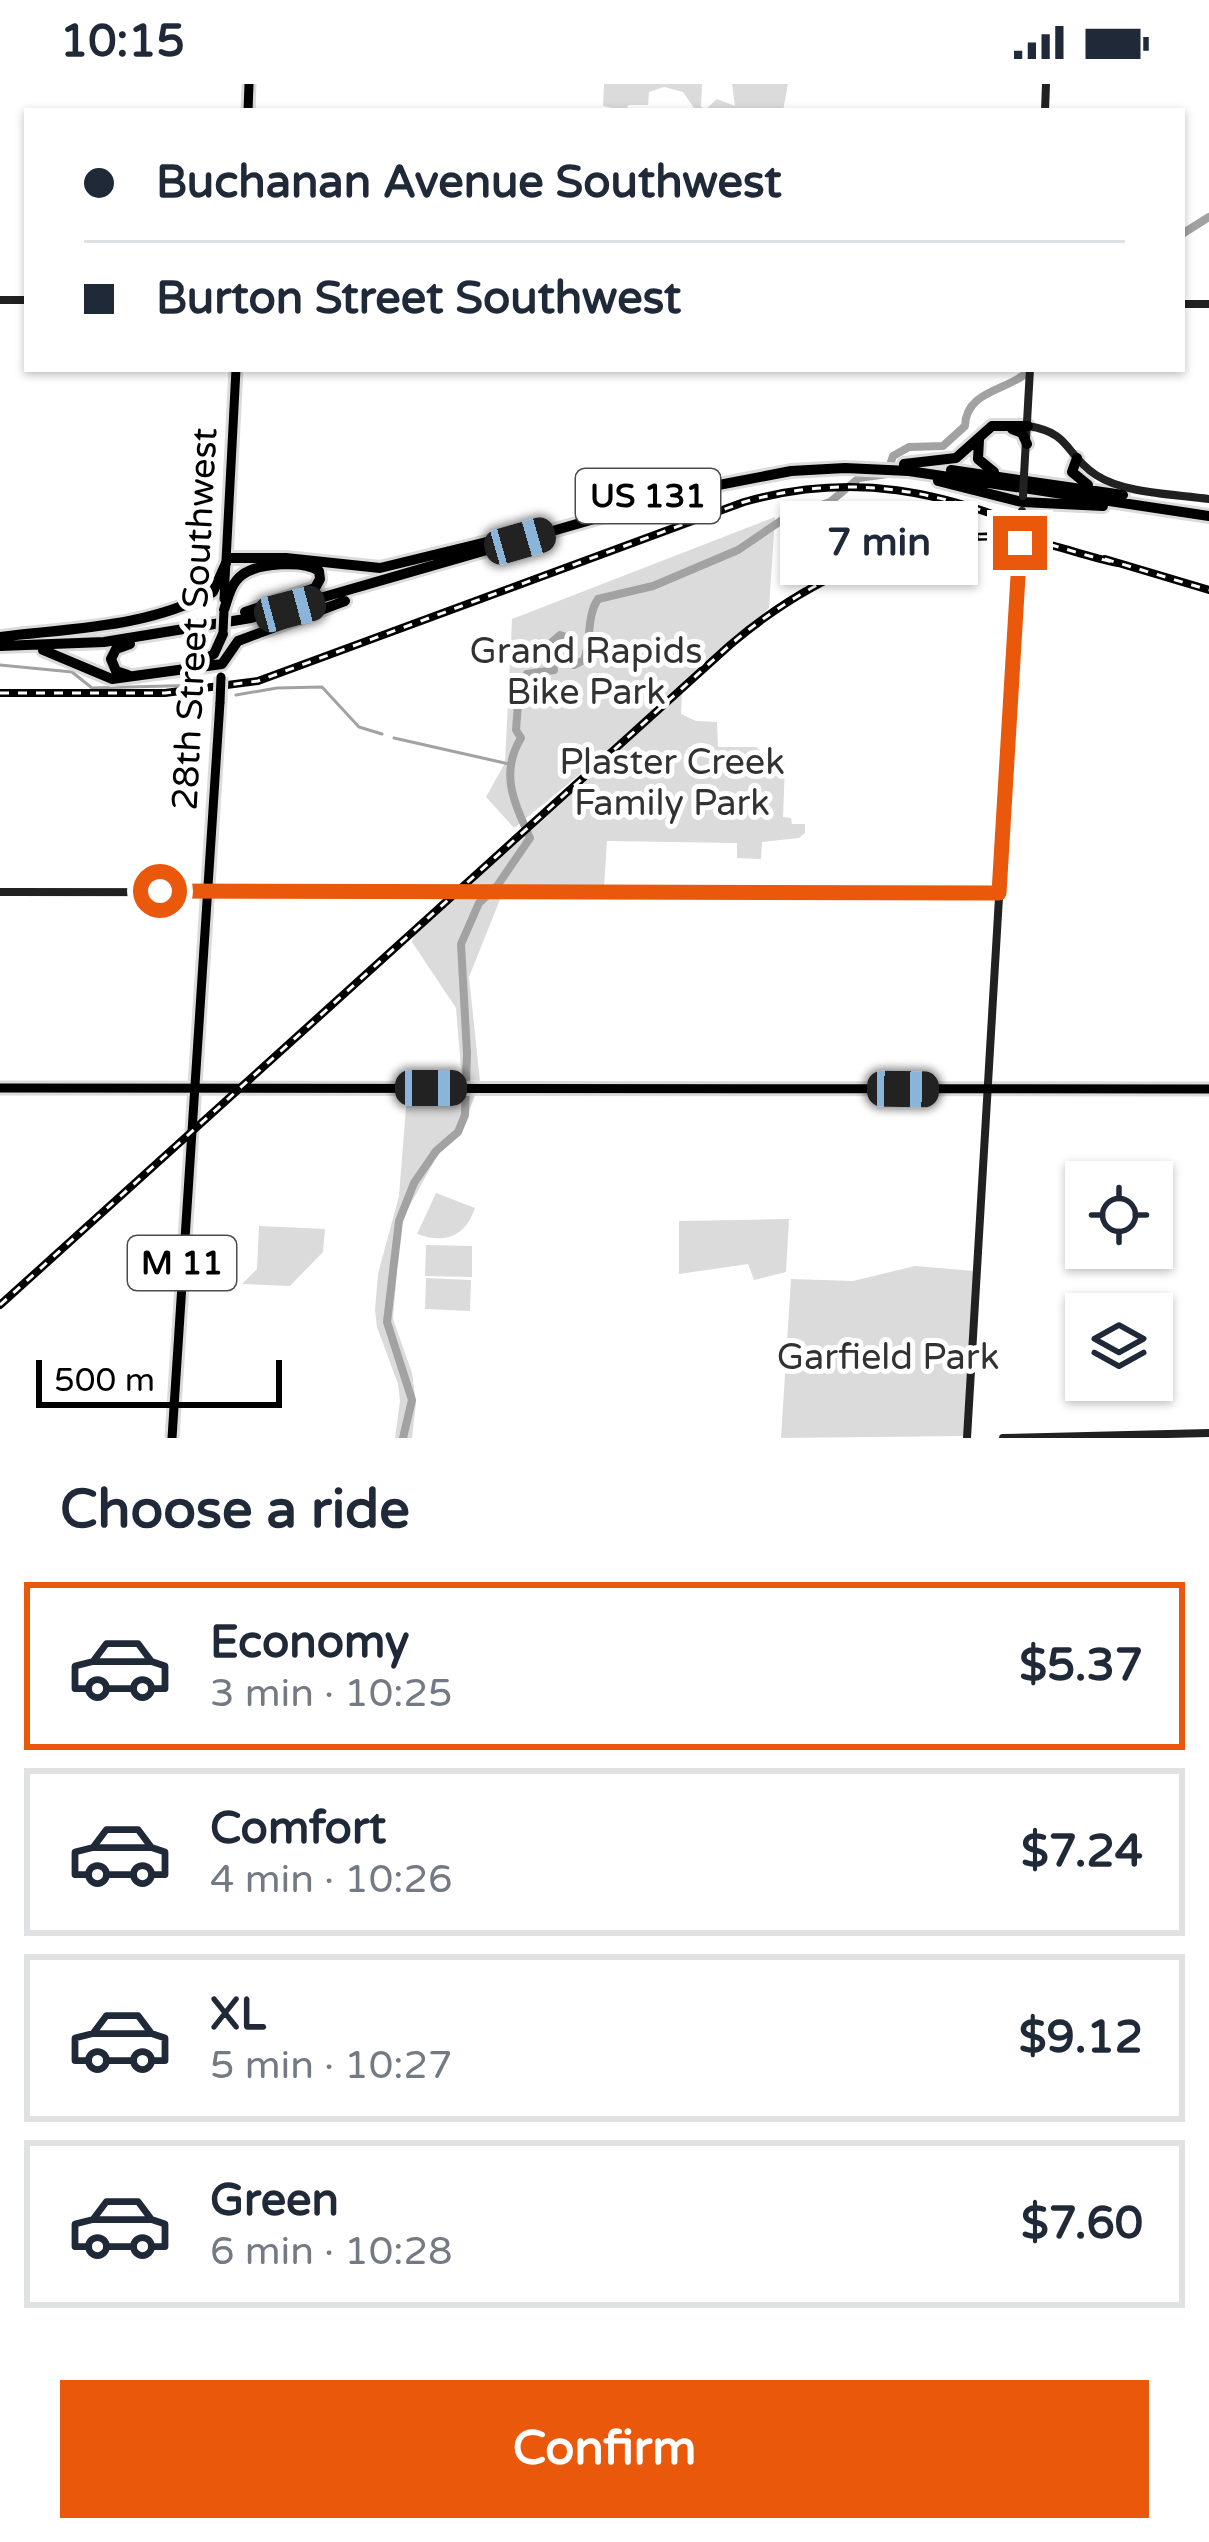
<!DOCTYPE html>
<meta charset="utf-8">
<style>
:root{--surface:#fff;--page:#f2f2f3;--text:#1f2937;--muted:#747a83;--line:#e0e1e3;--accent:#ea580c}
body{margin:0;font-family:"Varela Round",sans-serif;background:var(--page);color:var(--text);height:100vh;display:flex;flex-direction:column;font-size:45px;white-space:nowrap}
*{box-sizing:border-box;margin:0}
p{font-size:39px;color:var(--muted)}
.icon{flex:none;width:66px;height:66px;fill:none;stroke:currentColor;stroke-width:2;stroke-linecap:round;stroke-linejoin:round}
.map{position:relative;height:1354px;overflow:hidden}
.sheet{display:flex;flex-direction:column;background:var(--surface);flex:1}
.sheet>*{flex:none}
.banner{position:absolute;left:24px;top:24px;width:1161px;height:264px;border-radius:0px;box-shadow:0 3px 9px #0004;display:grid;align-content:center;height:264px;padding:0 60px;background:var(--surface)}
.tools{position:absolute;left:1065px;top:1077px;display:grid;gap:24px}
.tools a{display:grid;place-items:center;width:108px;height:108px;border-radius:0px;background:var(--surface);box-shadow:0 3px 9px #0004;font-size:60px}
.scale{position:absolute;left:36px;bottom:30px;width:246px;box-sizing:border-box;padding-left:12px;border:6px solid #000;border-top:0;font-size:33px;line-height:42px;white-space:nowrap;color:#000;-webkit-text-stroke:9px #fff;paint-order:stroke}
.end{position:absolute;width:54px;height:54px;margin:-27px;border:15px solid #ea580c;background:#fff;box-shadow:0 0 0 6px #fff}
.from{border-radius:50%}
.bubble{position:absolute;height:84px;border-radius:0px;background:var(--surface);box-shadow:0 3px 9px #0004;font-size:39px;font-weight:700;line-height:84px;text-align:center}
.car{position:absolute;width:36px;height:72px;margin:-36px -18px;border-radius:15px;box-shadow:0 0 9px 3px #0007;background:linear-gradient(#222 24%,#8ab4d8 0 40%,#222 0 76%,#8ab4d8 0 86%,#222 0)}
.banner b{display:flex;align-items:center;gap:42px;height:114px;font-size:45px}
.banner b+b{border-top:3px solid var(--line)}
.banner i{width:30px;height:30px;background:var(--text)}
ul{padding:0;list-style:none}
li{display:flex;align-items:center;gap:36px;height:168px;margin:0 24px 18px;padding:0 36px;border:6px solid var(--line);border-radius:0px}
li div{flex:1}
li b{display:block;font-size:45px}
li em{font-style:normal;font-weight:700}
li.selected{border-color:var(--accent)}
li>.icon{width:108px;height:108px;stroke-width:1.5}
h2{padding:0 60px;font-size:54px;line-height:144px}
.button{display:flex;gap:24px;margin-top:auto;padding:24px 60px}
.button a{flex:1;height:138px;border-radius:0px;background:var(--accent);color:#fff;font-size:48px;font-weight:700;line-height:138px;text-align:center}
.status{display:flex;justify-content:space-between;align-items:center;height:84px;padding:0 60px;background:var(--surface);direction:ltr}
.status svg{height:33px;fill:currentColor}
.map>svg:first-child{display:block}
</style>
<div class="status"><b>10:15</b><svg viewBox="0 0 49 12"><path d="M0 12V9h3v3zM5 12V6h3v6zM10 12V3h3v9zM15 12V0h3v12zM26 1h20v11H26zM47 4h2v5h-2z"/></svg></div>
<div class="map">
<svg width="1209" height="1354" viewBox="0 0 1209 1354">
<rect width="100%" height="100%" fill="#fff"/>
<path fill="#dbdbdb" d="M 604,0 L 702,0 L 701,23 L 706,25 L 717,15 L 735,22 L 732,0 L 788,0 L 783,27 L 696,27 L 683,8 L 664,3 L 649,8 L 648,21 L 628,21 L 627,27 L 603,22 Z
M 775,433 L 769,524 L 617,660 L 514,744 L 486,713 L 505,679 L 512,535 Z
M 682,607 L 681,630 L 696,637 L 717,638 L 718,663 L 756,663 L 770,676 L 785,680 L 783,733 L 791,734 L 792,740 L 805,740 L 805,749 L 799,754 L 762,758 L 761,775 L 737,774 L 737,759 L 607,757 L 604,803 L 469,802 Z
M 455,813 L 501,813 L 469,893 L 480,997 L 462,996 L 456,924 L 412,858 L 415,849 Z
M 407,1011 L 475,1011 L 461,1049 L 447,1059 L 435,1076 L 401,1137 L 393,1235 L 412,1289 L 416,1319 L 412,1354 L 395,1354 L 400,1317 L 398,1300 L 377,1243 L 375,1226 L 378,1190 L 399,1112 Z
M 436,1109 L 475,1124 C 465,1153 445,1160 417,1150 Z
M 789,1135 L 786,1188 L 754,1196 L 748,1180 L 679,1190 L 679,1137 Z
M 259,1142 L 325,1145 L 323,1168 L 290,1202 L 242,1200 L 257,1185 Z
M 426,1161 L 472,1162 L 472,1193 L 425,1192 Z
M 915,1182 L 974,1187 L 965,1352 L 781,1354 L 791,1195 L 853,1197 Z
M 426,1194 L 471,1196 L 470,1227 L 425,1225 Z"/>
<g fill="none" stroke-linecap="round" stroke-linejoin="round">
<path stroke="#a2a2a2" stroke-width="3" d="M 0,581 L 72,588 L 92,604 L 204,601
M 236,611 L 277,604 L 322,603 L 359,643 L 382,650
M 394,654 L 509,680"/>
<path stroke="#a2a2a2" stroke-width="8" d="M 1182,150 L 1209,133
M 403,1354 L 412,1316 L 387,1238 L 399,1137 L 414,1099 L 436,1067 L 458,1048 L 465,1031 L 467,969 L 461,860 L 479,819 L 497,802 L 530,754 C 515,720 499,690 521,654 L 516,646 L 518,620 L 532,610 L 527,590 L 554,586 L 551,559 L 560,551 L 571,555 L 574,581 L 584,576 C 592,555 586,533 598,515 L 653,502 L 738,466 L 785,434 L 830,418 L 859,394 L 887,390 L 893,372 L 909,363 L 943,362 L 965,342 C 966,306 1008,307 1029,287"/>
<defs>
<path id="primary" d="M 248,27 L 249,0
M 224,515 L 236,285
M 0,1004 L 1209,1005
M 172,1354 L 220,618"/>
<path id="highway" d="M 1012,345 L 1022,349 L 1027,360
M 979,356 L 978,375 L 994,388
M 1077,374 L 1072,388 L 1088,401
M 904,380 L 956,374 L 992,342 L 1028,342
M 951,386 L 1123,411
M 938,397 L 1022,418 L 1103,422
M 227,474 L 286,474 L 380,484 L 507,453
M 224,526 C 228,514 231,499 242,491 C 258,479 304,476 319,487 L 320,495 L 315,504 L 245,528
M 0,553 C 72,544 147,544 213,508 L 226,479
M 0,562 L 104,558 L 251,534 L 698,405 L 791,387 L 845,384 L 909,387 L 1209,432
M 43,566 L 112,595 L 222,580 L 238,557 L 345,517
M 200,578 L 214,570 L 223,550
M 128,591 L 116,587 L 111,575 L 116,565 L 130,560"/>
</defs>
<use href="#primary" stroke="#dbdbdb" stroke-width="15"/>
<use href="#highway" stroke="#dbdbdb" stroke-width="16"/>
<path stroke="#212121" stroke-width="8" d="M 1045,27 L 1046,0
M 0,216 L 27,216
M 1182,220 L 1209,220
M 1028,342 C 1072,349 1064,370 1096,391 C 1125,410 1175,410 1209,415
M 1024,391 L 1030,285
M 0,808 L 999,809
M 967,1354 L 1020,459
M 1003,1354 L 1209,1349"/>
<use href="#primary" stroke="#000" stroke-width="9"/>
<use href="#highway" stroke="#000" stroke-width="10"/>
<defs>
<path id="rail" d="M 1105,475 L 1209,506
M 0,609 L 165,609 L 258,597 L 744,418 C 853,387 943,407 1044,450
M 0,1221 L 730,561 C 807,495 923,438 1028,456 C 1058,461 1087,473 1118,479"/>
</defs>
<use href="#rail" stroke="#000" stroke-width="8"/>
<use href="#rail" stroke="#fff" stroke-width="3" stroke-dasharray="9" stroke-linecap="butt"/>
<defs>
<path id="primary-bridge" d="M 223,548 L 224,527
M 220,618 L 221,593"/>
</defs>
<use href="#primary-bridge" stroke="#dbdbdb" stroke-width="15" stroke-linecap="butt"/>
<path stroke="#212121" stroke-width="8" d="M 1023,412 L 1024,391
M 1020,459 L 1022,427"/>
<use href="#primary-bridge" stroke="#000" stroke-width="9"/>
</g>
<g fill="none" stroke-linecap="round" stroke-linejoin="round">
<path stroke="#ea580c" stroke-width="15" d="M 160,807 L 999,809 L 1020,459"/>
</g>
<g text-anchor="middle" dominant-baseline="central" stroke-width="10" stroke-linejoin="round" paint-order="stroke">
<g fill="#fff" stroke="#4c4c4c" stroke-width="3">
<rect x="576" y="385" width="144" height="54" rx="9"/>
<rect x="128" y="1152" width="108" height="54" rx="9"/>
</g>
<g font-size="33" font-weight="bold" fill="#000">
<text x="648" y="412">US 131</text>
<text x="182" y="1179">M 11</text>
</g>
<g font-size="36" fill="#000" stroke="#fff">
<text transform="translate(195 535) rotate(-87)">28th Street Southwest</text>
</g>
<g font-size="36" fill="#323232" stroke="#fff">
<text x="586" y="567">Grand Rapids<tspan x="586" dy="41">Bike Park</tspan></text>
<text x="672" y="678">Plaster Creek<tspan x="672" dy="41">Family Park</tspan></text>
<text x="888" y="1273">Garfield Park</text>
</g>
</g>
</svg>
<div class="tools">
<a><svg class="icon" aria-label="locate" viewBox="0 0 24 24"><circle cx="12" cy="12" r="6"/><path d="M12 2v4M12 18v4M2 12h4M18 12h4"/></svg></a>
<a><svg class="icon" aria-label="layers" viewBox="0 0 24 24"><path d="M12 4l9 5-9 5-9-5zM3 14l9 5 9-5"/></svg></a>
</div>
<div class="scale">500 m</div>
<i class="end from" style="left:160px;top:807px"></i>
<i class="end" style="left:1020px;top:459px"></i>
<div class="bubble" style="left:780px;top:417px;width:198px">7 min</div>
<i class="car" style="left:520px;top:457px;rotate:74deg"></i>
<i class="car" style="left:290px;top:525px;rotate:75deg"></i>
<i class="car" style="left:431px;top:1004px;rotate:90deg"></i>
<i class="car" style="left:903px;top:1005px;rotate:91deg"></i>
<div class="banner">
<b><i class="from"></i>Buchanan Avenue Southwest</b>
<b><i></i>Burton Street Southwest</b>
</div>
</div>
<section class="sheet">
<h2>Choose a ride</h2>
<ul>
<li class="selected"><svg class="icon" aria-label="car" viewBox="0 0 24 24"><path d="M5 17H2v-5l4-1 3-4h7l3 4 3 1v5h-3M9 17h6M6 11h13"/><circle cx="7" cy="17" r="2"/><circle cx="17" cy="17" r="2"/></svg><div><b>Economy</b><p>3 min · 10:25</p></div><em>$5.37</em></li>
<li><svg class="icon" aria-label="car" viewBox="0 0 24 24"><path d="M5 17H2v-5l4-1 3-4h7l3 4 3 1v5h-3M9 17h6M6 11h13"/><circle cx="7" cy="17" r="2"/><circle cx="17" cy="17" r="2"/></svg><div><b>Comfort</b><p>4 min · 10:26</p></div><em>$7.24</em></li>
<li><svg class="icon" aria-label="car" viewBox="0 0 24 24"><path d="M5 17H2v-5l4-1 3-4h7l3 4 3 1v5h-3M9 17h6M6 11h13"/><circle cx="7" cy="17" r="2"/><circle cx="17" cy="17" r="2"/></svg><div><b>XL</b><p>5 min · 10:27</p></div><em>$9.12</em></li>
<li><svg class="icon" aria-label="car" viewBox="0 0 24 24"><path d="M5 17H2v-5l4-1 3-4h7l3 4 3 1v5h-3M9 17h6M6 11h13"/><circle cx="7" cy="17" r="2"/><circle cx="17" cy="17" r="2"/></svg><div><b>Green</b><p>6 min · 10:28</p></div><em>$7.60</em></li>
</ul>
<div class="button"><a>Confirm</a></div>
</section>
